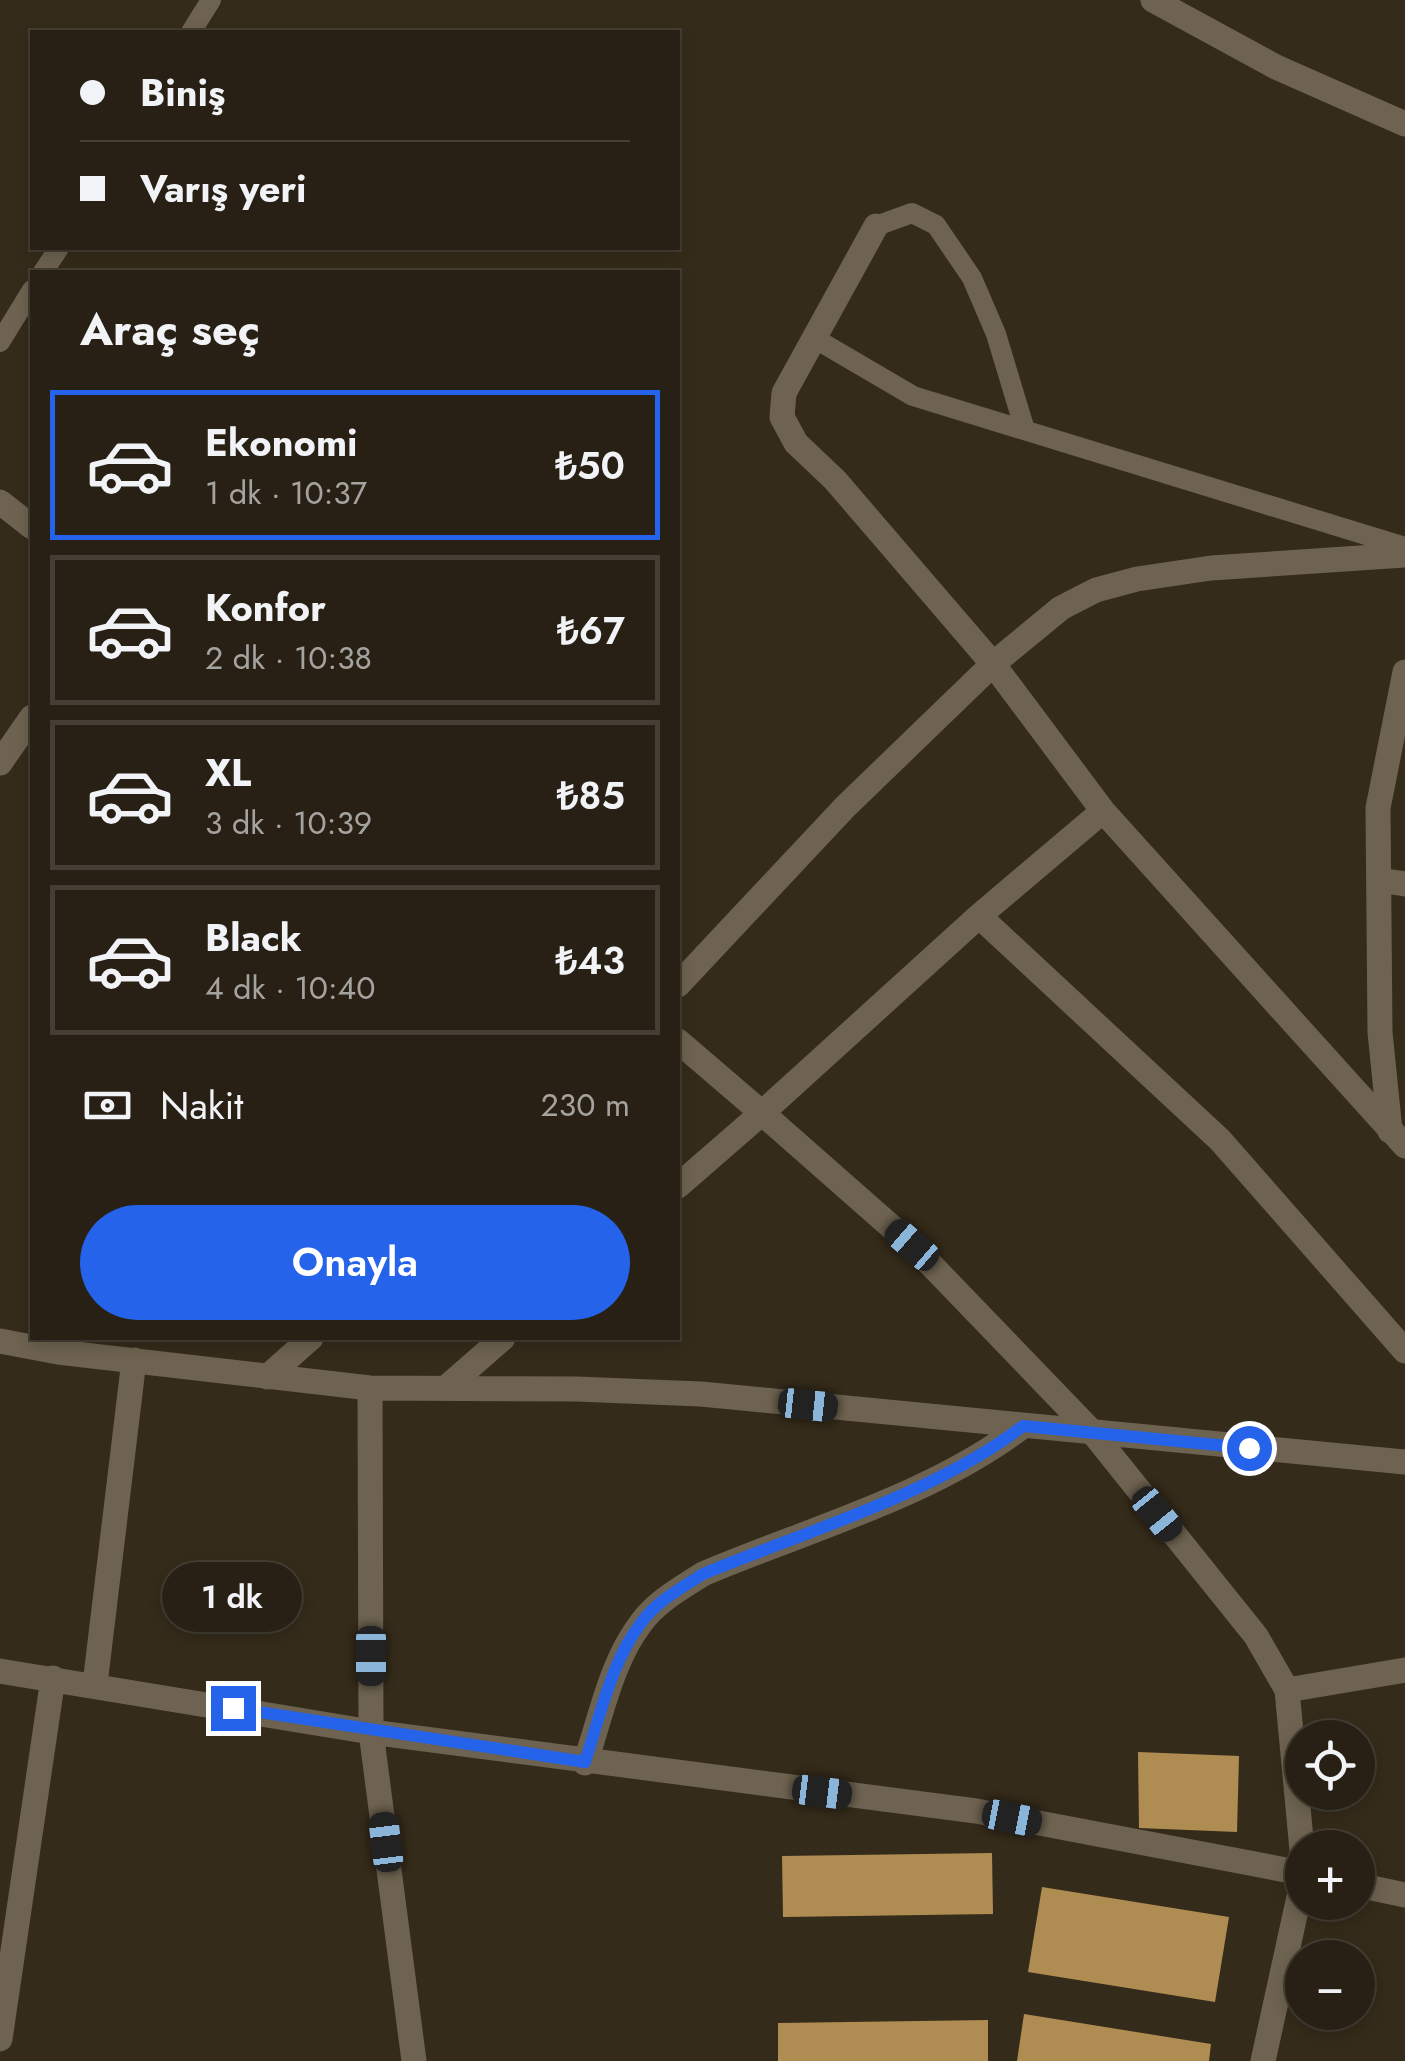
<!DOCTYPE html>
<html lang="tr">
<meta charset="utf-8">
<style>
:root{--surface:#282014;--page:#30281d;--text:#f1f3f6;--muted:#a5a3a0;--line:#443e34;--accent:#2563eb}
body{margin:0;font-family:Jost,sans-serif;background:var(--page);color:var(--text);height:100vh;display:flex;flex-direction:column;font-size:38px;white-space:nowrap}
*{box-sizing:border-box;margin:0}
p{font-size:32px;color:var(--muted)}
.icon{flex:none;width:55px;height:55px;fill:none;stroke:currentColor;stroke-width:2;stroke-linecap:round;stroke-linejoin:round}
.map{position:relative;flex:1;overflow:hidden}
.sheet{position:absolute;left:30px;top:270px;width:650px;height:1070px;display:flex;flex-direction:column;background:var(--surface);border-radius:0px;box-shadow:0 5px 15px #0003,0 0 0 2px var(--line)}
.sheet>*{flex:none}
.top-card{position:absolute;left:30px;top:30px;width:650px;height:220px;border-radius:0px;box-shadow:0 5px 15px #0003,0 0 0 2px var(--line);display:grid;align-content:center;height:220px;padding:0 50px;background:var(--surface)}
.buttons{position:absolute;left:1285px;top:1720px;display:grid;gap:20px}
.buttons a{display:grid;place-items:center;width:90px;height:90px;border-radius:50%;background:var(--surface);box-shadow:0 5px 15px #0003,0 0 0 2px var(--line);font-size:50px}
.end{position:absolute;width:45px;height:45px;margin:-22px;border:12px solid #2563eb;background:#fff;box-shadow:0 0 0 5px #fff}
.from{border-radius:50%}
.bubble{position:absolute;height:70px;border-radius:35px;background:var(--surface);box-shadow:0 5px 15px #0003,0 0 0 2px var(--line);font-size:32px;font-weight:600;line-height:70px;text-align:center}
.car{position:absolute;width:30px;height:60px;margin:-30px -15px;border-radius:12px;box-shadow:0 0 8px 2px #0007;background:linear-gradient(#222 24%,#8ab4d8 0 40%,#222 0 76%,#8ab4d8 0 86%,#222 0)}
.top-card b{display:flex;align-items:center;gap:35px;height:95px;font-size:38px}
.top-card b+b{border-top:2px solid var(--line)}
.top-card i{width:25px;height:25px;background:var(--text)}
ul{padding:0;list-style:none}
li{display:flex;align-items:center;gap:30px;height:150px;margin:0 20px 15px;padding:0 30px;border:5px solid var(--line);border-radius:0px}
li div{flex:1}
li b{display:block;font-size:38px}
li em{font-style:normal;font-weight:600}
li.current{border-color:var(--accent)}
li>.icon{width:90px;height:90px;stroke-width:1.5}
h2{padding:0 50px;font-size:45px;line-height:120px}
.pay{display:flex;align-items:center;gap:25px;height:110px;padding:0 50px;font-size:38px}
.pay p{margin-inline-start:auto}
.cta{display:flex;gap:20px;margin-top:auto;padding:20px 50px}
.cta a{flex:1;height:115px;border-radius:60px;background:var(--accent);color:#fff;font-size:40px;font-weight:600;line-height:115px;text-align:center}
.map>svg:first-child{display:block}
</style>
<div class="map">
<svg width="1405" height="2061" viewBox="0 0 1405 2061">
<rect width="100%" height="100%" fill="#352b1a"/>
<path fill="#af8c52" d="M 1138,1752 L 1239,1756 L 1237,1832 L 1139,1828 Z
M 992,1853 L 993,1914 L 783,1917 L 782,1856 Z
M 1042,1887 L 1229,1917 L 1215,2002 L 1028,1972 Z
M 1024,2014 L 1211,2044 L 1209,2061 L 1017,2061 Z
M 988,2020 L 988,2061 L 778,2061 L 778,2023 Z"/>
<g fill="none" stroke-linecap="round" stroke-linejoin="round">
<path stroke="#6e6350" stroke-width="20" d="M 191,32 L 211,0
M 876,226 L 912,213 L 936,225 L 972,278 L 996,334 L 1025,430
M 43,272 L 59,248
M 814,338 L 913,396 L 1405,547
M 0,342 L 32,290"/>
<path stroke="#6e6350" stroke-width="25" d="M 1153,0 L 1276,67 L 1405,124
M 876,226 L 784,393 L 782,417 L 796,443 L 835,480 L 993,664 L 1103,811 L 1405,1146
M 0,502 L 32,527
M 0,763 L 32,717
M 1103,811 L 979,916 L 762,1113 L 912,1245 L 1093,1433 L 1256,1636 L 1287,1690
M 1379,880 L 1405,884
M 979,916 L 1220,1140 L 1405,1351
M 678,985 L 845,807 L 993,664 L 1061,608 L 1096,590 L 1137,579 L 1211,568 L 1405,555
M 678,1041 L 762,1113 L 678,1186
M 1390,1131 L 1380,1032 L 1378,808 L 1405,672
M 0,1341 L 58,1352 L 370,1388 L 576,1389 L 701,1394 L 1405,1462
M 267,1377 L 311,1338
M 447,1387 L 503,1338
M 370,1388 L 371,1732 L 414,2061
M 0,1671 L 371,1732 L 976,1811 L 1302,1873
M 95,1684 L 134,1360
M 585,1763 C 601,1717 611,1662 641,1623 C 656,1602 681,1588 703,1574 C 809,1529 931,1496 1023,1426
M 1302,1850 L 1287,1690 L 1405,1670
M 1358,1885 L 1405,1895
M 0,2039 L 53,1678
M 1263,2061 L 1302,1883"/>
</g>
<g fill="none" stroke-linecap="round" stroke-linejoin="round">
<path stroke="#2563eb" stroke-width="12" d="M 233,1708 L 585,1762 C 600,1717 611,1662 641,1623 C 656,1602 681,1588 703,1574 C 807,1531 934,1494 1023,1426 L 1249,1448"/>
</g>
</svg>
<div class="buttons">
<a><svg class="icon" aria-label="locate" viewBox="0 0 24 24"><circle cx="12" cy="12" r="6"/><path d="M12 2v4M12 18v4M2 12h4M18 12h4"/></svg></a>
<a>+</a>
<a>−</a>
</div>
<i class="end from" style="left:1249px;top:1448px"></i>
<i class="end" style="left:233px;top:1708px"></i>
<div class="bubble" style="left:162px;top:1562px;width:140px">1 dk</div>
<i class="car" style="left:912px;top:1245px;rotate:311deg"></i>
<i class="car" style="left:808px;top:1405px;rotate:96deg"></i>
<i class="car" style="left:1157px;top:1514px;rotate:141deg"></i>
<i class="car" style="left:371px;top:1656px;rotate:180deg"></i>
<i class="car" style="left:822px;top:1792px;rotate:97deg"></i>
<i class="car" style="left:1012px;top:1818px;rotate:101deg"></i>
<i class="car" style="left:386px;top:1842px;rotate:353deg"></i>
<div class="top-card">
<b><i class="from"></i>Biniş</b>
<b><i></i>Varış yeri</b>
</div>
<section class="sheet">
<h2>Araç seç</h2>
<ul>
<li class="current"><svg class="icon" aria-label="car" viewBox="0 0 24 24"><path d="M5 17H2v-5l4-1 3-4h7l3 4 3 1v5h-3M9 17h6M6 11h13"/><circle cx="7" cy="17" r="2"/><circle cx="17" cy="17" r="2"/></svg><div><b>Ekonomi</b><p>1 dk · 10:37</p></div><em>₺50</em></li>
<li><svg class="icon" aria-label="car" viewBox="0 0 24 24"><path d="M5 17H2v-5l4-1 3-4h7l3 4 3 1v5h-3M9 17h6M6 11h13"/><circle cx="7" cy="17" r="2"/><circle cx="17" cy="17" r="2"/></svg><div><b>Konfor</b><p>2 dk · 10:38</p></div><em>₺67</em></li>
<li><svg class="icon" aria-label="car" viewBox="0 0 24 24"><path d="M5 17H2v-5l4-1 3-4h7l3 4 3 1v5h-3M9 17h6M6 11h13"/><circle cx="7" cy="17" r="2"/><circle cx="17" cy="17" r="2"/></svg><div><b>XL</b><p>3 dk · 10:39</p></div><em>₺85</em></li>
<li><svg class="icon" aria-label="car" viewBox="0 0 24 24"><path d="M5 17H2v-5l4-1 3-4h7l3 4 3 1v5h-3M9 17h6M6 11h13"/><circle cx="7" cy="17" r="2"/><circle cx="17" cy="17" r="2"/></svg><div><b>Black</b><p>4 dk · 10:40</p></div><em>₺43</em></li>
</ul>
<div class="pay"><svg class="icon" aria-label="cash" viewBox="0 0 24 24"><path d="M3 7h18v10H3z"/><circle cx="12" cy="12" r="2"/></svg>Nakit<p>230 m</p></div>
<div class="cta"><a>Onayla</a></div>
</section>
</div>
